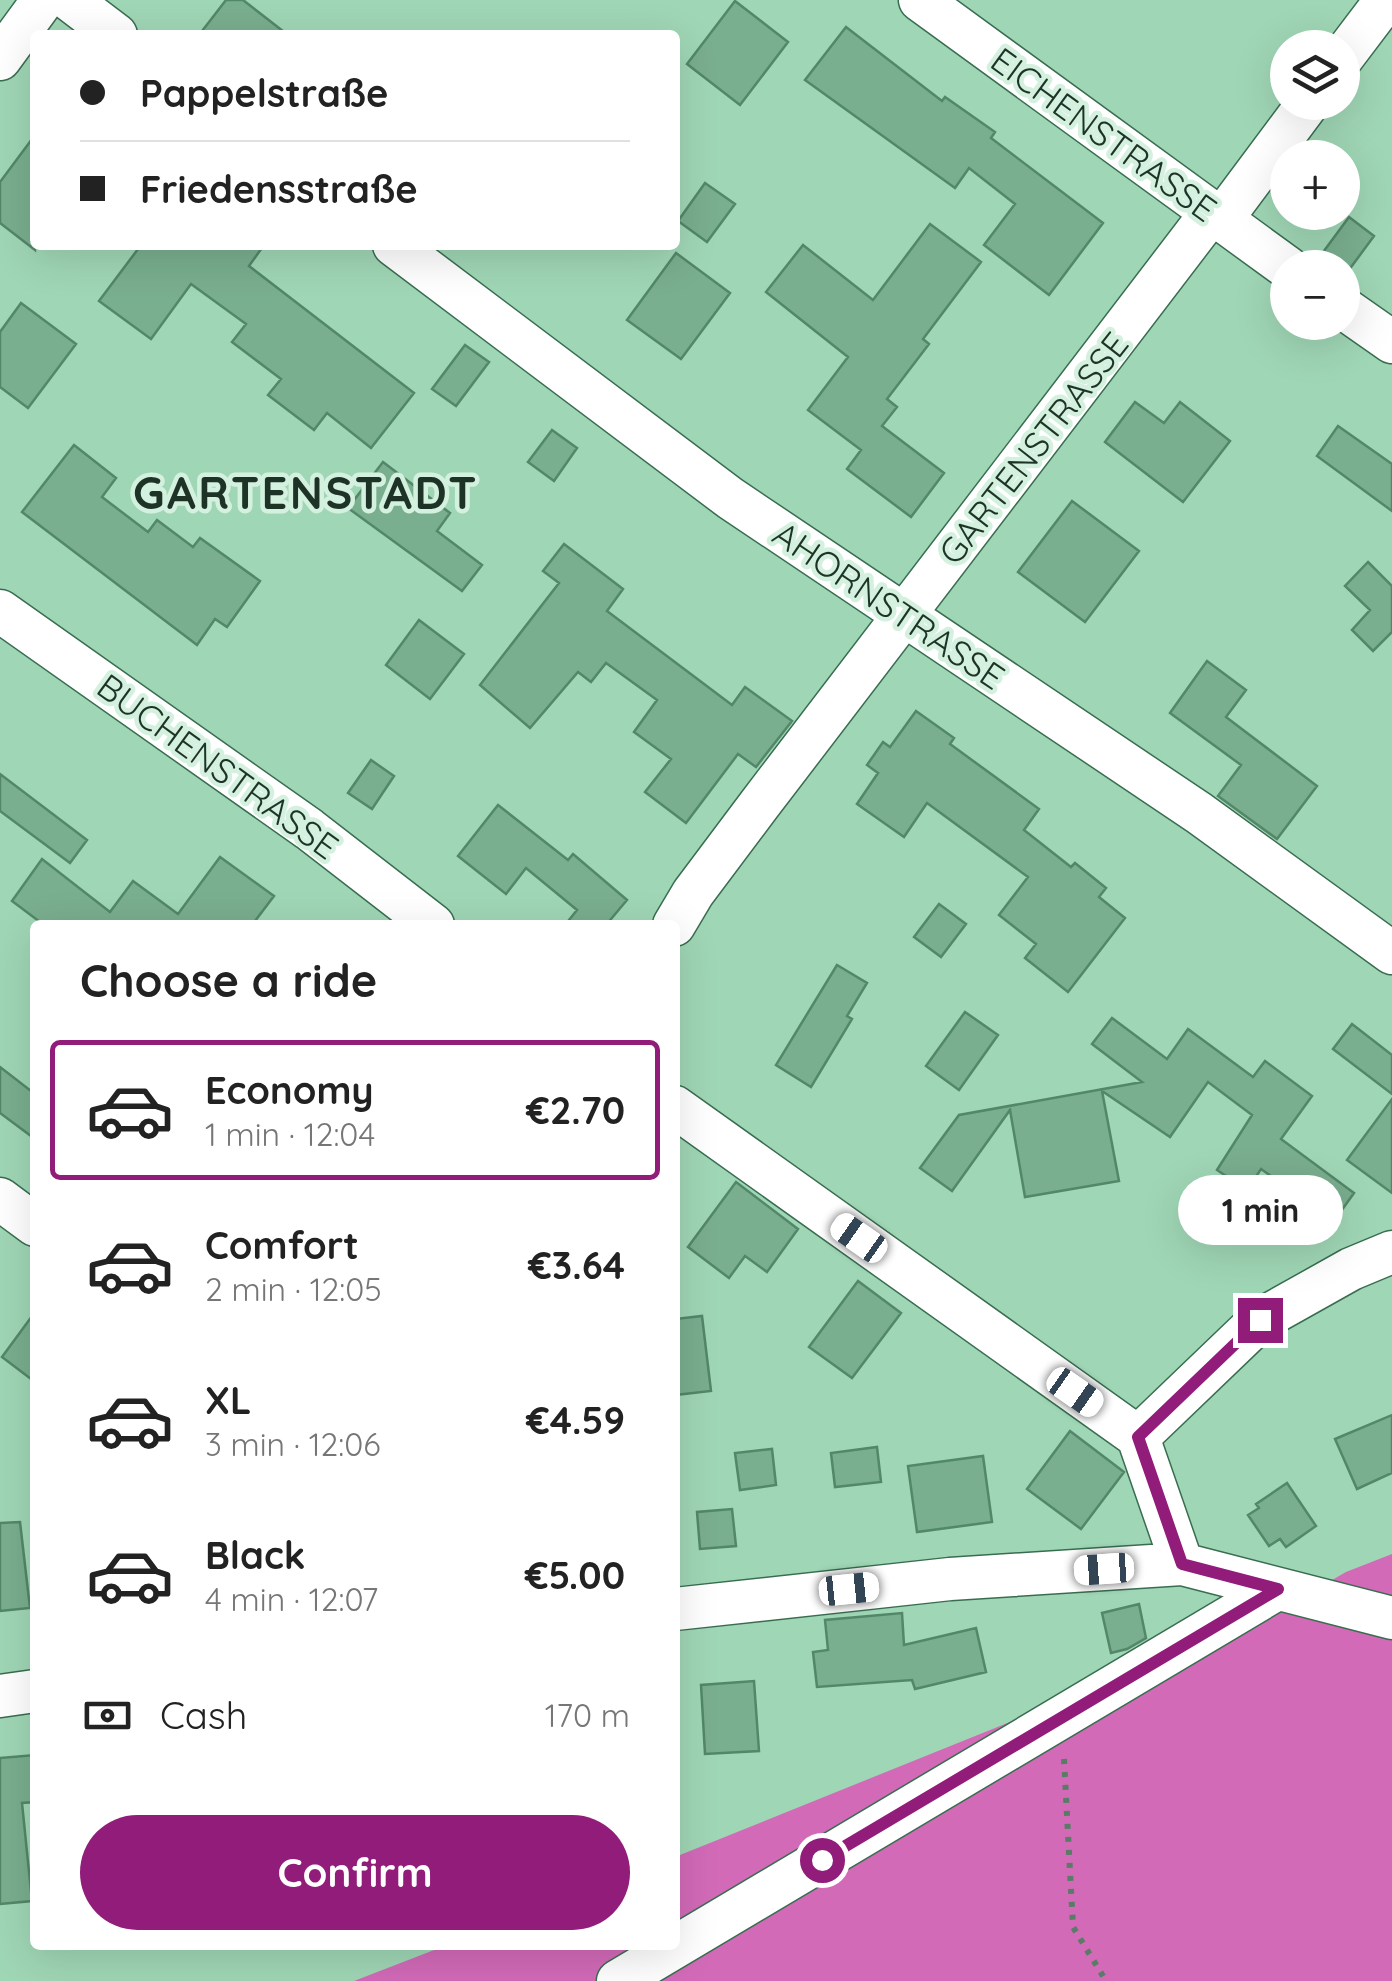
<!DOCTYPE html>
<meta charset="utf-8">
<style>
:root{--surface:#fff;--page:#f2f2f2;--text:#222;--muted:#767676;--line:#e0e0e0;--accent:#911c7a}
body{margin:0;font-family:Quicksand,sans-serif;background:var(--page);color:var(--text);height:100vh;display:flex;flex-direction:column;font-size:38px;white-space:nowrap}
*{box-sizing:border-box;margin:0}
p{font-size:32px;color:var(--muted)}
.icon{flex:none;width:55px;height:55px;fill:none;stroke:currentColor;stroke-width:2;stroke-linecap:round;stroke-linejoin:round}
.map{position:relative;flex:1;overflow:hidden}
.details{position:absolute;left:30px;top:920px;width:650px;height:1030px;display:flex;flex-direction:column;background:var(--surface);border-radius:10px;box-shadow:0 10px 40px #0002}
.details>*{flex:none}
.top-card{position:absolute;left:30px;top:30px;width:650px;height:220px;border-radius:10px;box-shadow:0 10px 40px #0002;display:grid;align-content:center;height:220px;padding:0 50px;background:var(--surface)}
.fabs{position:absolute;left:1270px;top:30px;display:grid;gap:20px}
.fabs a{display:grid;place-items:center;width:90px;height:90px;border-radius:50%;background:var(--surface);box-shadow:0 10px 40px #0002;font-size:50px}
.end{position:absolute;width:45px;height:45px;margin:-22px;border:12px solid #911c7a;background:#fff;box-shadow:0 0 0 5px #fff}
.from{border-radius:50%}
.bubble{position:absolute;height:70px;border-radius:35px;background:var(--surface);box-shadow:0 10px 40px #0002;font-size:32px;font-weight:700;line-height:70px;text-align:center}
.car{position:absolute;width:30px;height:60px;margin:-30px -15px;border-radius:12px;box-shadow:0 0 8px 2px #0007;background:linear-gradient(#fff 24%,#345 0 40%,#fff 0 76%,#345 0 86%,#fff 0)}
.top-card b{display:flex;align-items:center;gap:35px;height:95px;font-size:38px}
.top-card b+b{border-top:2px solid var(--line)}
.top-card i{width:25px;height:25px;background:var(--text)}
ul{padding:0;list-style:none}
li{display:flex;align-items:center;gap:30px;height:140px;margin:0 20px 15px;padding:0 30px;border:5px solid transparent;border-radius:10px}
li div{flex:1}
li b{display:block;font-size:38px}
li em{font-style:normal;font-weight:700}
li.current{border-color:var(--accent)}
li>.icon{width:90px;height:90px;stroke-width:1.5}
h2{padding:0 50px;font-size:45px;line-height:120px}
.pay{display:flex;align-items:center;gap:25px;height:110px;padding:0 50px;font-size:38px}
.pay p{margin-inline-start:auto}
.primary-button{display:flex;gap:20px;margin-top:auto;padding:20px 50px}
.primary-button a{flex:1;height:115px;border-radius:60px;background:var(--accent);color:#fff;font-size:40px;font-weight:700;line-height:115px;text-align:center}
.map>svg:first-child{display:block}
</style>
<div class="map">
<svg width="1392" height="1981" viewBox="0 0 1392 1981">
<rect width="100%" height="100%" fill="#9fd6b5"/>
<path fill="#d26ab8" d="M 1392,1554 L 1392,1981 L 354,1981 L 447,1945 L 675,1945 L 675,1857 L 1263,1620 L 1346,1572 Z"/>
<path fill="#79ae8e" stroke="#538769" stroke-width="2.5" d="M 226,0 L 243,0 L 288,35 L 199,35 Z
M 735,1 L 788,42 L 740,105 L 687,64 Z
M 846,27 L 942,101 L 945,97 L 995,132 L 991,138 L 1103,223 L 1049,295 L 984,245 L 1015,204 L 969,168 L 955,188 L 805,80 Z
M 35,135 L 35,250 L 0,223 L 0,182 Z
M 705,183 L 735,204 L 707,242 L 678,221 Z
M 1349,217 L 1374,236 L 1343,278 L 1342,268 L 1329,268 L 1318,259 Z
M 930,224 L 981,262 L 923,339 L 929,344 L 887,399 L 897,407 L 882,426 L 944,473 L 911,517 L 847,469 L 861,450 L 808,410 L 848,357 L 766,292 L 803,245 L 873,300 Z
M 141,245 L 264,245 L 249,266 L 414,393 L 371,448 L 327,413 L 314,430 L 268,395 L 281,379 L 232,342 L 246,324 L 191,284 L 151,339 L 99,301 Z
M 676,253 L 730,293 L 681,359 L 627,320 Z
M 21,303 L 76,344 L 28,408 L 0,387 L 0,332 Z
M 465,345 L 489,362 L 456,406 L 432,389 Z
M 1135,402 L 1164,423 L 1180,402 L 1230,441 L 1183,502 L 1105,442 Z
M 1338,426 L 1392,464 L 1392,511 L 1317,456 Z
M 552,430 L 577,448 L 554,481 L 528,462 Z
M 74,445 L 116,478 L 102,497 L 148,532 L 157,520 L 193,547 L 200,538 L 260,581 L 227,627 L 215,619 L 197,645 L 22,512 Z
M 383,462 L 450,513 L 437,531 L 482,565 L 462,591 L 348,508 Z
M 1072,501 L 1139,551 L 1085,622 L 1018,572 Z
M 564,544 L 623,589 L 607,611 L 732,705 L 745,687 L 792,721 L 756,767 L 738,754 L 686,823 L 645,792 L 671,759 L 634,732 L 657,700 L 606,663 L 591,682 L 578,672 L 530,728 L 480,685 L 559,583 L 543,571 Z
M 1368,562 L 1392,586 L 1392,632 L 1373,651 L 1352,630 L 1370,610 L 1345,586 Z
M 419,620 L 464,654 L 430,699 L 386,665 Z
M 1207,661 L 1246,690 L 1226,717 L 1317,786 L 1277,839 L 1218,796 L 1241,765 L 1170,713 Z
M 916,711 L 954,738 L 950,744 L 1039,809 L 1024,830 L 1071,867 L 1075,863 L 1106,888 L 1099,897 L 1125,918 L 1068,992 L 1025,958 L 1036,944 L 999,915 L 1028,877 L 927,803 L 904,837 L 857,804 L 878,773 L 867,765 L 883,742 L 890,747 Z
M 371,760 L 394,776 L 372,809 L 348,793 Z
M 0,774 L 87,840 L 70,863 L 0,811 Z
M 498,805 L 568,860 L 573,854 L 627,900 L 606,925 L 565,925 L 577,910 L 526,868 L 506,894 L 458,856 Z
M 220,857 L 274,896 L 252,925 L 44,925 L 12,901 L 42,859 L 110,912 L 133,881 L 178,914 Z
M 939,904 L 966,924 L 941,957 L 914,937 Z
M 837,965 L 867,983 L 847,1016 L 852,1019 L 811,1087 L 776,1065 Z
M 965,1012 L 998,1035 L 959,1090 L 926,1066 Z
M 1112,1018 L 1167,1059 L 1188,1029 L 1253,1077 L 1265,1061 L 1312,1096 L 1281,1139 L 1354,1193 L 1334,1221 L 1261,1169 L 1247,1190 L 1217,1170 L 1252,1115 L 1208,1082 L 1170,1137 L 1102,1091 L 1119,1181 L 1025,1197 L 1010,1110 L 952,1191 L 920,1168 L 959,1115 L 1142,1082 L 1092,1044 Z
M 1352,1024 L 1392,1055 L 1392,1094 L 1333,1049 Z
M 0,1067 L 35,1094 L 35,1139 L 0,1113 Z
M 1392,1099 L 1392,1193 L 1347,1160 Z
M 736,1182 L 798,1229 L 767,1272 L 745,1256 L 729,1278 L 688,1247 Z
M 858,1281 L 901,1313 L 852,1378 L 809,1347 Z
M 35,1312 L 35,1382 L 2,1357 Z
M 702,1316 L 711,1391 L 675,1395 L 675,1319 Z
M 1392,1415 L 1392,1473 L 1357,1489 L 1335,1439 Z
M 1070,1431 L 1124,1472 L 1081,1529 L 1027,1489 Z
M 877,1447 L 881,1482 L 835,1487 L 831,1453 Z
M 772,1449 L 776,1485 L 740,1490 L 735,1453 Z
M 983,1456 L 992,1522 L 917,1532 L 908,1466 Z
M 1287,1483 L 1316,1526 L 1286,1547 L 1280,1539 L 1269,1546 L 1248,1515 L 1259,1508 L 1256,1504 Z
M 732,1509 L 736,1546 L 700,1549 L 697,1512 Z
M 20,1522 L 30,1608 L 0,1611 L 0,1523 Z
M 1139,1604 L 1146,1638 L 1127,1649 L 1111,1653 L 1102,1613 Z
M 902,1613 L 904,1645 L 976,1628 L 986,1672 L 915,1689 L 912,1680 L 817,1687 L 813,1652 L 828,1650 L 825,1620 Z
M 754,1681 L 759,1751 L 705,1754 L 701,1685 Z
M 35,1755 L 35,1802 L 22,1803 L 32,1901 L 0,1904 L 0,1758 Z"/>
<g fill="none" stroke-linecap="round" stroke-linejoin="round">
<defs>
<path id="street" d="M 70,0 L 116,35
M 920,0 L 1288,268
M 1342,58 L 1386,0
M 0,59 L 43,0
M 1221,220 L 1309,102
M 394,245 L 730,498 L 1199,813 L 1392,953
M 1342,307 L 1392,342
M 0,611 L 309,829 L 433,925
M 674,925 L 693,893 L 759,805 L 1212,212
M 675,1107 L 1138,1437
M 0,1199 L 35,1225
M 1138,1437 L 1182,1564 L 1392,1618
M 1138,1437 L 1260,1320 L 1351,1269 L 1392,1252
M 675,1609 L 950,1579 L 1182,1564
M 0,1696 L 35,1691
M 618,1981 L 1277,1589"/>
</defs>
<use href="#street" stroke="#396d50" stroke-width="45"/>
<path stroke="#587c66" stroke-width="6" stroke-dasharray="5 8" stroke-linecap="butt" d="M 1064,1759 L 1073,1927 L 1106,1981"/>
<use href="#street" stroke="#fff" stroke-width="42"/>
</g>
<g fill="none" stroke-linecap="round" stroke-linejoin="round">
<path stroke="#911c7a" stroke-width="12" d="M 822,1860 L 1278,1589 L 1182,1564 L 1138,1437 L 1260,1320"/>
</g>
<g text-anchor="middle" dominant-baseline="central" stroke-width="9" stroke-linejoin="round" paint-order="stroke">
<g font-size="35" fill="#1d3326" stroke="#d4f0de">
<text transform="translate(1104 134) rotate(36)">EICHENSTRASSE</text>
<text transform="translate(1033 448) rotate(-52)">GARTENSTRASSE</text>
<text transform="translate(889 605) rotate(34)">AHORNSTRASSE</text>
<text transform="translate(218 766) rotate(36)">BUCHENSTRASSE</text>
</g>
<g font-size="45" font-weight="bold" letter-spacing="2.5" fill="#1d3326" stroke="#d4f0de">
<text x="306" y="492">GARTENSTADT</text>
</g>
</g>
</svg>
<div class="fabs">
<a><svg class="icon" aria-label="layers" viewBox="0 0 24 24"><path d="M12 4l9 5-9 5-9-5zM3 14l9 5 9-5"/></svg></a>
<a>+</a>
<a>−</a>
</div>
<i class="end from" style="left:822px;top:1860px"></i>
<i class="end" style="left:1260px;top:1320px"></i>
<div class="bubble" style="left:1178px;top:1175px;width:165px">1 min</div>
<i class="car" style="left:859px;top:1238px;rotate:305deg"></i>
<i class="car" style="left:1075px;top:1392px;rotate:125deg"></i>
<i class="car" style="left:1104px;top:1569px;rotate:266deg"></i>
<i class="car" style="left:849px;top:1589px;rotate:84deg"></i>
<div class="top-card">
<b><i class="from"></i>Pappelstraße</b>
<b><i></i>Friedensstraße</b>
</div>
<section class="details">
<h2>Choose a ride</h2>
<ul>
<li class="current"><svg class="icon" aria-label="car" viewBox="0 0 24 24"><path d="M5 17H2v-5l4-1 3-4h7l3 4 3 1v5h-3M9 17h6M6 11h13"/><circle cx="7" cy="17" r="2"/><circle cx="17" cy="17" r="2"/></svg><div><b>Economy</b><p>1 min · 12:04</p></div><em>€2.70</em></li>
<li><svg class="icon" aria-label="car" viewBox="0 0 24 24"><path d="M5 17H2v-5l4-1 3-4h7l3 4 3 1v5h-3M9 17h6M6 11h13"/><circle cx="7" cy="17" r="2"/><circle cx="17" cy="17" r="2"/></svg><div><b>Comfort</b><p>2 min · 12:05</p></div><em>€3.64</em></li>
<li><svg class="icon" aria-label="car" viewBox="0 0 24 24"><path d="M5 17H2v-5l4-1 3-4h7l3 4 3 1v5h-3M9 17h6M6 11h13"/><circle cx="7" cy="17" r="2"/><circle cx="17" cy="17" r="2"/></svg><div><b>XL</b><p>3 min · 12:06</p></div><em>€4.59</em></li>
<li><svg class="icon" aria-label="car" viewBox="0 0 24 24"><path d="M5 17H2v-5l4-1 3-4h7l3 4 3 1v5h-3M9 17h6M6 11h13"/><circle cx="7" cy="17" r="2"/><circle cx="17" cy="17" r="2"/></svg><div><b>Black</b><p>4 min · 12:07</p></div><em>€5.00</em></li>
</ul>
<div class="pay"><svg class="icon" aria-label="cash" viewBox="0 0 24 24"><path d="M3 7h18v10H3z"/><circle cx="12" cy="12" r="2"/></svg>Cash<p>170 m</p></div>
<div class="primary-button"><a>Confirm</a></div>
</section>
</div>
